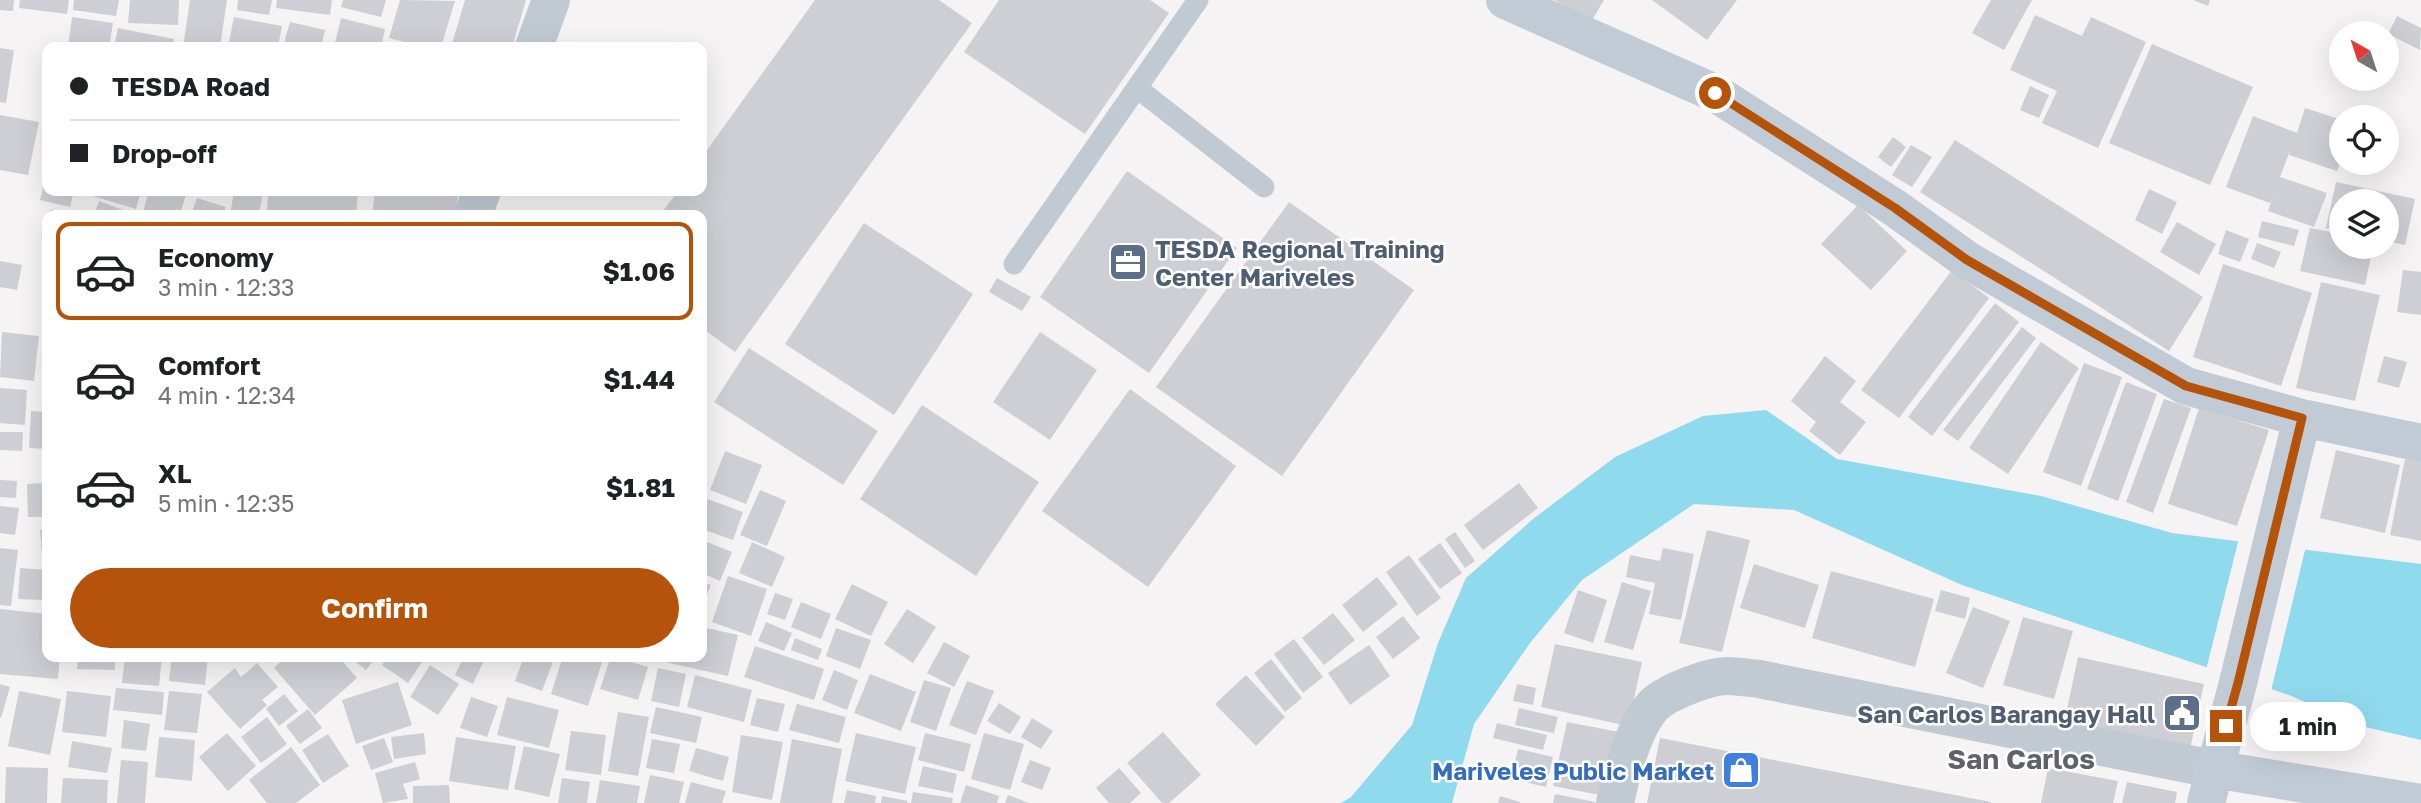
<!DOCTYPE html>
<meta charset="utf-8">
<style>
:root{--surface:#fff;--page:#f2f2f2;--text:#202124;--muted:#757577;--line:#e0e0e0;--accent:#b45309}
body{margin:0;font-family:"Golos Text",sans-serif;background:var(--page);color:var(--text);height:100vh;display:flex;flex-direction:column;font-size:26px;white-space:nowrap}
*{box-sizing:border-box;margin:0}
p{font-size:23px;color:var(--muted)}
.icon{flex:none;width:38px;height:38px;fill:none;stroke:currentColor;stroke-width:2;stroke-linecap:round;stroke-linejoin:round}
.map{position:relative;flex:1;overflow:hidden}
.details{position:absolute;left:42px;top:210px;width:665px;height:452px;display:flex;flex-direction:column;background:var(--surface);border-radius:14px;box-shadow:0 7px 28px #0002}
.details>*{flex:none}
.guide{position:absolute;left:42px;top:42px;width:665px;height:154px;border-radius:14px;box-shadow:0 7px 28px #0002;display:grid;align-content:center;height:154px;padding:0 28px;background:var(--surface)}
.needle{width:46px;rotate:321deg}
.fabs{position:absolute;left:2329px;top:21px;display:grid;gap:14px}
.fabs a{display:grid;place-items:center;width:70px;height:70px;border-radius:50%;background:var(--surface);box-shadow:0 7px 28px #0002;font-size:35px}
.end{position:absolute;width:32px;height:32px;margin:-16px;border:9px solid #b45309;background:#fff;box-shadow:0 0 0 4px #fff}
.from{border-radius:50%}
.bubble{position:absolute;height:49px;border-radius:24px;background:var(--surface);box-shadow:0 7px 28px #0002;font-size:23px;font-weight:700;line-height:49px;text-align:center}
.guide b{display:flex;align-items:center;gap:24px;height:66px;font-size:26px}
.guide b+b{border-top:2px solid var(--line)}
.guide i{width:18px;height:18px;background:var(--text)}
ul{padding:12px 0 0;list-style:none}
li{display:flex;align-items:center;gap:21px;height:98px;margin:0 14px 10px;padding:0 14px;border:4px solid transparent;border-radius:14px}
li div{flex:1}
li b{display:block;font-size:26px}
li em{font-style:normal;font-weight:700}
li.current{border-color:var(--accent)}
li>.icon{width:63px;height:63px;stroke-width:1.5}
.action{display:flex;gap:14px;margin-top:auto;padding:14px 28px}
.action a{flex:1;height:80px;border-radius:42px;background:var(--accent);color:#fff;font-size:28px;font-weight:700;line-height:80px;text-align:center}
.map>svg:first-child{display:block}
</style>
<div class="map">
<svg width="2421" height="803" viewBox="0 0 2421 803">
<rect width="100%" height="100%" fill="#f5f3f3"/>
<path fill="#90daee" d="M 1766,410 L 1837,459 L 2041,496 L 2172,533 L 2421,564 L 2421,740 L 2361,726 L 2289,695 L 1962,585 L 1794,510 L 1694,504 L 1582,580 L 1530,643 L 1474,724 L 1452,803 L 1341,803 L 1351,797 L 1412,725 L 1438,643 L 1466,578 L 1533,519 L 1615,457 L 1703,416 Z"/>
<path fill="#f5f3f3" d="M 2239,538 L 2306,546 L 2271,691 L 2206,670 Z"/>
<path fill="#cdcfd5" d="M 0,0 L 14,0 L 13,11 L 0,10 Z
M 20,0 L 69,0 L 67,14 L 19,8 Z
M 74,0 L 119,0 L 116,16 L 73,10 Z
M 130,0 L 179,0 L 178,25 L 128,23 Z
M 190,0 L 227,0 L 220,47 L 183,47 Z
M 238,0 L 272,0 L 269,15 L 237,10 Z
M 277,0 L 332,0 L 330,15 L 276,8 Z
M 343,0 L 386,0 L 381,17 L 341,7 Z
M 400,0 L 455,1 L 441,47 L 423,47 L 389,38 Z
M 465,0 L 526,0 L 512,47 L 451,47 Z
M 815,0 L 939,0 L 972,23 L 735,352 L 702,328 L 702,215 L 660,215 L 678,191 L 702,191 L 702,157 Z
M 999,0 L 1150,0 L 1169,13 L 1085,134 L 964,52 Z
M 1554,0 L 1604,0 L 1591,22 Z
M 1652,0 L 1737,0 L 1707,40 Z
M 1991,0 L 2032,0 L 2004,50 L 1972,33 Z
M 2193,0 L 2210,0 L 2208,6 Z
M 2035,15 L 2082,36 L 2091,17 L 2146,42 L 2098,148 L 2042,123 L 2057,91 L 2010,70 Z
M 2397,16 L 2421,28 L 2420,50 L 2388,34 Z
M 72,17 L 113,23 L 109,47 L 68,47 Z
M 234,17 L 282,26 L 278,47 L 228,47 Z
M 341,18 L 385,29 L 381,47 L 334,47 Z
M 290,22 L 325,30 L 321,47 L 283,47 Z
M 118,28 L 174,39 L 172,47 L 114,47 Z
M 2152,44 L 2253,87 L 2210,185 L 2109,143 Z
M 0,48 L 14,50 L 6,103 L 0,102 Z
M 2030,86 L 2049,95 L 2039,118 L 2020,110 Z
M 2305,108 L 2342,120 L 2342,158 L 2337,171 L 2289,155 L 2291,148 L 2280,177 L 2327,193 L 2314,227 L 2268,211 L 2274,192 L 2270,203 L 2226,187 L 2253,116 L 2297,133 Z
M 0,115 L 39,122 L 28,175 L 0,170 Z
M 1893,137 L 1906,147 L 1891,167 L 1878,157 Z
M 1955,140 L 2203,297 L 2169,351 L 1920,192 Z
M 1911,145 L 1932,157 L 1912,187 L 1892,175 Z
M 1127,171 L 1237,248 L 1149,373 L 1040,297 Z
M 46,176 L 47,191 L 74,191 L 70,207 L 40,200 Z
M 2336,182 L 2415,199 L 2405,245 L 2387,241 L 2387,201 L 2342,201 L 2342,231 L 2326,228 Z
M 2149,189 L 2177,202 L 2162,234 L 2135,220 Z
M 87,191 L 141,191 L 136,209 L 86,194 Z
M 149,191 L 187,191 L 180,215 L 142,215 Z
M 234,191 L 263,191 L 259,215 L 230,215 Z
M 268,191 L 358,193 L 356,215 L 267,215 Z
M 375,191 L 422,191 L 458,196 L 455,215 L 372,215 Z
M 197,198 L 226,207 L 223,215 L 191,215 Z
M 99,201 L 131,213 L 130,215 L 94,215 Z
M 1289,202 L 1414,290 L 1282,476 L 1156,387 Z
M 1858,205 L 1907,251 L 1871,290 L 1821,244 Z
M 51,209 L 67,215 L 48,215 Z
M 47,220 L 47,240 L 41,238 Z
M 2262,221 L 2299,230 L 2294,246 L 2258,237 Z
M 2177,222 L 2216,244 L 2199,275 L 2160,252 Z
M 864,223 L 973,294 L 894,415 L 785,344 Z
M 2310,228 L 2342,234 L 2342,247 L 2373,247 L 2365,285 L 2300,271 Z
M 2226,230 L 2249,239 L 2240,262 L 2218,254 Z
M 2257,243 L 2281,252 L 2274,268 L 2251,259 Z
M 0,261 L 22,265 L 17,290 L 0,287 Z
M 2223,264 L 2312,293 L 2281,386 L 2193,357 Z
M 1952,270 L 1989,298 L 1899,418 L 1861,390 Z
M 2403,270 L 2421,272 L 2421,315 L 2397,312 Z
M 997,278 L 1031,297 L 1022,311 L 989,292 Z
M 2321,282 L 2380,295 L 2355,401 L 2296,388 Z
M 1995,303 L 2019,322 L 1932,436 L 1908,417 Z
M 2022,327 L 2036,338 L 1958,441 L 1943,430 Z
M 2,332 L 39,336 L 34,381 L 0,377 Z
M 1040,332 L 1097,370 L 1050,440 L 993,402 Z
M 2041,342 L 2079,368 L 2008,474 L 1969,448 Z
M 749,348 L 878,431 L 843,485 L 714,402 Z
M 1825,356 L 1856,381 L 1840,402 L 1866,422 L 1840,455 L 1809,431 L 1816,422 L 1791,401 Z
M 2384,356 L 2407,362 L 2399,388 L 2377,382 Z
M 2084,363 L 2122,377 L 2081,486 L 2043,472 Z
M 2126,382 L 2157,394 L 2118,501 L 2087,489 Z
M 0,388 L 27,390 L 25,425 L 0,423 Z
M 1130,389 L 1236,466 L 1148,587 L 1042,511 Z
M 2164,399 L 2191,408 L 2153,513 L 2126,502 Z
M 922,405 L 1039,482 L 976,576 L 860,499 Z
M 2199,408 L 2269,430 L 2237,526 L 2168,504 Z
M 31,411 L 47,412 L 47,449 L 29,448 Z
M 0,432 L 23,432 L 22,451 L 0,450 Z
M 2336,450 L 2400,465 L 2385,533 L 2320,518 Z
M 725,451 L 762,465 L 746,504 L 710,490 Z
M 2405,459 L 2421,462 L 2421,541 L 2390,535 Z
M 0,480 L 17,481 L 16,498 L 0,497 Z
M 47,483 L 47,517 L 28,517 L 27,484 Z
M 1519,483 L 1538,508 L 1483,550 L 1464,525 Z
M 760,490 L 786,501 L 767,546 L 740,535 Z
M 702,497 L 743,512 L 733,540 L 702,529 Z
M 0,506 L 19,508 L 15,535 L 0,533 Z
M 47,529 L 47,555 L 42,556 L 40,530 Z
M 1707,530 L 1750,540 L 1722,652 L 1679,643 Z
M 1455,532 L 1475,561 L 1465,568 L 1445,539 Z
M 702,540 L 732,552 L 720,581 L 702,573 Z
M 752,542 L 785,557 L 772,587 L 739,573 Z
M 1440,543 L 1462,573 L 1440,589 L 1418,559 Z
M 0,548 L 18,550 L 11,606 L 0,605 Z
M 1663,548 L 1694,554 L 1681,620 L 1649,614 L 1655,583 L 1626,577 L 1630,555 L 1660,561 Z
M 1409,555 L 1441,598 L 1417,616 L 1386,572 Z
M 1754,564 L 1819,585 L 1805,628 L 1740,608 Z
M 20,568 L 47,570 L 47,600 L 18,599 Z
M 1831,571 L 1934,599 L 1915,667 L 1812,638 Z
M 728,576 L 767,589 L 751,636 L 712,622 Z
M 1377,577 L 1398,604 L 1363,632 L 1342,605 Z
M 702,582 L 711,585 L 702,607 Z
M 1622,582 L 1651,591 L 1633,650 L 1604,642 Z
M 852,584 L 888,602 L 871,636 L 835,619 Z
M 1578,590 L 1607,600 L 1593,643 L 1564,633 Z
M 1941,590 L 1970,598 L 1965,619 L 1935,611 Z
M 775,593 L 793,599 L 785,620 L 767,614 Z
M 801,602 L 831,614 L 821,639 L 791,627 Z
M 1973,607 L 2010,621 L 1983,688 L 1946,673 Z
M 0,609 L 47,614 L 47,656 L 60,656 L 58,679 L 0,674 Z
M 907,609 L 936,627 L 913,663 L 884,644 Z
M 1333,613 L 1355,640 L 1324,665 L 1302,638 Z
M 1403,616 L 1420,638 L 1393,659 L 1376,637 Z
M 2023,617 L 2073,631 L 2054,699 L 2003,685 Z
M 766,622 L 792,633 L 784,651 L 758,641 Z
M 702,627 L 738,635 L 728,676 L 656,660 L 657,656 L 702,656 Z
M 836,628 L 871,640 L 860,669 L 826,656 Z
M 795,638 L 822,649 L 818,660 L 791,650 Z
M 1294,639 L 1323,677 L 1303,693 L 1274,654 Z
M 944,642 L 970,656 L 954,687 L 927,673 Z
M 1555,644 L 1642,662 L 1628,726 L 1541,707 Z
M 1369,645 L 1390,676 L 1350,705 L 1328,673 Z
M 755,646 L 824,669 L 814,700 L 744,677 Z
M 78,656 L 115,656 L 115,670 L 77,669 Z
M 125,656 L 162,656 L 159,686 L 122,683 Z
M 172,656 L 208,656 L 205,685 L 169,681 Z
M 287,656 L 338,656 L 357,678 L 315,715 L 274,668 Z
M 348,656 L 377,656 L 366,670 Z
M 388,656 L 426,656 L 408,683 L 382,665 Z
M 464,656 L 486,656 L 473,684 L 455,675 Z
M 524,656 L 555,656 L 542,691 L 515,681 Z
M 563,656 L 604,656 L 588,706 L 551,694 Z
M 611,656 L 648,667 L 638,700 L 600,689 Z
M 2078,657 L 2204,684 L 2190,749 L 2064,723 Z
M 1271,659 L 1302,698 L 1285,712 L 1254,673 Z
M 257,663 L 278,687 L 262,700 L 267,705 L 240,729 L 207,692 L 235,668 L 241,677 Z
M 430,665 L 459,684 L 438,715 L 410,697 Z
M 658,668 L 686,674 L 679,707 L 651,701 Z
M 834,670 L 858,680 L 847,710 L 822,700 Z
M 870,674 L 916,692 L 901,731 L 854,713 Z
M 695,675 L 752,690 L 744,722 L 687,707 Z
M 1246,675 L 1285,717 L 1256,746 L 1215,704 Z
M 924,680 L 951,688 L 936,731 L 910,722 Z
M 967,681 L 994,691 L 976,735 L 949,725 Z
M 398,682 L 412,725 L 356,744 L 342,700 Z
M 0,684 L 10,687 L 1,718 L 0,718 Z
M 1517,684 L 1536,688 L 1533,705 L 1513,701 Z
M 116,688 L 164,692 L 162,715 L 113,710 Z
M 19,691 L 61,699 L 50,755 L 8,746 Z
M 67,691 L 111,696 L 106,737 L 62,732 Z
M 169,691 L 202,694 L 197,733 L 164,730 Z
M 284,694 L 298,711 L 279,726 L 266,709 Z
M 471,697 L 498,706 L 487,737 L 460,728 Z
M 507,697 L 559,710 L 549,748 L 497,735 Z
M 757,698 L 785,704 L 778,732 L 750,725 Z
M 999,703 L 1021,717 L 1010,734 L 987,721 Z
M 797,704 L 846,717 L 839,743 L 789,730 Z
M 656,707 L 702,717 L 696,743 L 650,733 Z
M 1519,708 L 1558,717 L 1554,733 L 1515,725 Z
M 308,709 L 322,728 L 300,744 L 286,726 Z
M 618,712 L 649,717 L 638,776 L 608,771 Z
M 267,717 L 287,744 L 261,763 L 241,737 Z
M 1032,718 L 1053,731 L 1041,749 L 1021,737 Z
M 124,720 L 150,724 L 146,751 L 121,748 Z
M 1567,722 L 1619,732 L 1605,796 L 1553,786 Z
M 1497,723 L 1547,735 L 1543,750 L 1493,738 Z
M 571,731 L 606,735 L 601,775 L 565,770 Z
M 1163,732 L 1201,775 L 1169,803 L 1162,803 L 1127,763 Z
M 227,733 L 256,766 L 228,791 L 199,757 Z
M 424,733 L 426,754 L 394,759 L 391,737 Z
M 856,733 L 916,747 L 905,794 L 845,781 Z
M 925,733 L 971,744 L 964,772 L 918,760 Z
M 984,733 L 1024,744 L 1010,790 L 971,779 Z
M 328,734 L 349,766 L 323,783 L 302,750 Z
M 741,735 L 783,742 L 772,800 L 732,792 Z
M 159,737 L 195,740 L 192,781 L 155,777 Z
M 456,737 L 516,746 L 508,790 L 449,781 Z
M 384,738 L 393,762 L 371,770 L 362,746 Z
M 1660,738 L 1991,802 L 1991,803 L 1647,803 Z
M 652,739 L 680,744 L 674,773 L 646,768 Z
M 792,739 L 842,749 L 832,803 L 780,803 Z
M 72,741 L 112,748 L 107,773 L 68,767 Z
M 524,746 L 560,754 L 549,797 L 514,789 Z
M 291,747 L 320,785 L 296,803 L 267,803 L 249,780 Z
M 696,748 L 729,757 L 723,781 L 689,771 Z
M 1518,749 L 1553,757 L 1546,787 L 1511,779 Z
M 121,760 L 148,762 L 145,803 L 117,803 Z
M 1030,760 L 1051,768 L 1042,790 L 1021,782 Z
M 415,762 L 420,779 L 403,784 L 408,799 L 383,803 L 375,773 Z
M 923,766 L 957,774 L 953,793 L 918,786 Z
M 6,767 L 48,768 L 47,803 L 5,803 Z
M 1119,768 L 1141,793 L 1130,803 L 1109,803 L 1096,788 Z
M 2048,768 L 2118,781 L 2113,803 L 2041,803 Z
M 650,775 L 684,782 L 679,803 L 644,803 Z
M 63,778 L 108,780 L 107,803 L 61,803 Z
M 562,778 L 590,782 L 587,803 L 558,803 Z
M 600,780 L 640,786 L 637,803 L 596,803 Z
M 691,782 L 726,791 L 722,803 L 685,803 Z
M 2127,782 L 2177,792 L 2175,803 L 2122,803 Z
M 449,785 L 450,803 L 413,803 L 413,786 Z
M 966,785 L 999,796 L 997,803 L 960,803 Z
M 847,790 L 876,796 L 875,803 L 844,803 Z
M 913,792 L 953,798 L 952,803 L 911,803 Z
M 1555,794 L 1596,802 L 1595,803 L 1553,803 Z
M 1008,795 L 1029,803 L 1005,803 Z
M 882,796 L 908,801 L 907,803 L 881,803 Z
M 1500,796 L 1520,802 L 1520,803 L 1498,803 Z"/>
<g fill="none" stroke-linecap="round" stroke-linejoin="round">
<path stroke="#c1cad2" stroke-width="21" d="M 1137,88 L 1264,187
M 1014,264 L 1198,0"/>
<path stroke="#c1cad2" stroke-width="38" d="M 534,47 L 551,0
M 473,215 L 482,191
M 1615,803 C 1620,776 1634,728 1652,707 C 1664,693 1709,676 1727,676 C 1737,676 1748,678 1759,679 L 2213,769"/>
<path stroke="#c1cbd6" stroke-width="38" d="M 1505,0 L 1715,93 L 1895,208 L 1967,260 L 2186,386 L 2302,418 L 2421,443
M 2213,769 L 2421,803
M 2206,803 L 2238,683 L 2302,418"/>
</g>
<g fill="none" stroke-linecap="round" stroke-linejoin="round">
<path stroke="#b45309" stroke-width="9" d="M 1715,93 L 1895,208 L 1967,260 L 2186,386 L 2302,418 L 2238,683 L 2226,726"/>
</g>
<defs>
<symbol id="office-square" viewBox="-11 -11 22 22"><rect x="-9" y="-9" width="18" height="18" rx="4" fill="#5c6f8a" stroke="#fff"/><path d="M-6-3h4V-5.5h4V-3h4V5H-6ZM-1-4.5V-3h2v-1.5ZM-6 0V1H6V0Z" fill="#fff"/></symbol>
<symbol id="civic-square" viewBox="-11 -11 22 22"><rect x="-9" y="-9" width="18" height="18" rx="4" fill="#5c6f8a" stroke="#fff"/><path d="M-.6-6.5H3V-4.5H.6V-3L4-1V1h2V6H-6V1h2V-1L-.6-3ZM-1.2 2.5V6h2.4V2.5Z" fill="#fff"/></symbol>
<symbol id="shop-square" viewBox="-11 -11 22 22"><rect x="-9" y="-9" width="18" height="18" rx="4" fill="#3f7fe0" stroke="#fff"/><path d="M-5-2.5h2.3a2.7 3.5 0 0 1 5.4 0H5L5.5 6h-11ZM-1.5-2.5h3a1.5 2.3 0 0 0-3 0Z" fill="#fff"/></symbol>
</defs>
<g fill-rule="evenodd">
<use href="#office-square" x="1106" y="240" width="44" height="44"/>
<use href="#civic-square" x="2160" y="691" width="44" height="44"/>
<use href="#shop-square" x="1719" y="748" width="44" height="44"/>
</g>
<g text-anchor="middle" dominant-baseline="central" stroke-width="5" stroke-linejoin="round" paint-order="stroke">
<g font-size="24" font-weight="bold" fill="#4e5e75" stroke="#fff" text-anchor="start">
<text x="1155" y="248">TESDA Regional Training<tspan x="1155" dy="28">Center Mariveles</tspan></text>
<text x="2155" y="713" text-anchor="end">San Carlos Barangay Hall</text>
</g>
<g font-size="24" font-weight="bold" fill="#366cbe" stroke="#fff" text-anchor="end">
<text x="1714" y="770">Mariveles Public Market</text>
</g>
<g font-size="28" font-weight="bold" fill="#5f6368" stroke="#fff">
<text x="2021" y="758">San Carlos</text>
</g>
</g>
</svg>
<div class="fabs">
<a><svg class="needle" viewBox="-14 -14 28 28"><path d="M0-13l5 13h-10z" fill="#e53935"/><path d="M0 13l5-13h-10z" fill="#757577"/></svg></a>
<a><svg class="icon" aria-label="locate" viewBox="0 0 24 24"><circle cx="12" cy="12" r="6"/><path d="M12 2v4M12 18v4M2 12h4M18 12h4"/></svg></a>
<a><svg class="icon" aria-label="layers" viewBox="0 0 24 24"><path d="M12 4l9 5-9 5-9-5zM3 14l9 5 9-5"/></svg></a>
</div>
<i class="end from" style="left:1715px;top:93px"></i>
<i class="end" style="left:2226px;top:726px"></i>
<div class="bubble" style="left:2250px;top:702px;width:116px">1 min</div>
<div class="guide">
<b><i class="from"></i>TESDA Road</b>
<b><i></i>Drop-off</b>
</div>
<section class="details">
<ul>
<li class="current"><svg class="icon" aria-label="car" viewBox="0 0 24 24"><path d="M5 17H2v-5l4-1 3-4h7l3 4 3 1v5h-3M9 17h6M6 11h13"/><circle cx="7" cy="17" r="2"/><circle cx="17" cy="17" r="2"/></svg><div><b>Economy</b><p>3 min · 12:33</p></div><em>$1.06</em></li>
<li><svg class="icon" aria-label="car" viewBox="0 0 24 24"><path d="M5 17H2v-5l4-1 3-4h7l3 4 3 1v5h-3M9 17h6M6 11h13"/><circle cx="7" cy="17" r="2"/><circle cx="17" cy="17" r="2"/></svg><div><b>Comfort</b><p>4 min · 12:34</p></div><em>$1.44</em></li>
<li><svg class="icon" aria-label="car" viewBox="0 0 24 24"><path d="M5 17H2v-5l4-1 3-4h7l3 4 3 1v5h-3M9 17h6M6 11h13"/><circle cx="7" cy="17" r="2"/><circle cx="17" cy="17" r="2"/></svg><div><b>XL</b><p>5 min · 12:35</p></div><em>$1.81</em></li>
</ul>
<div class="action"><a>Confirm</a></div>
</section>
</div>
